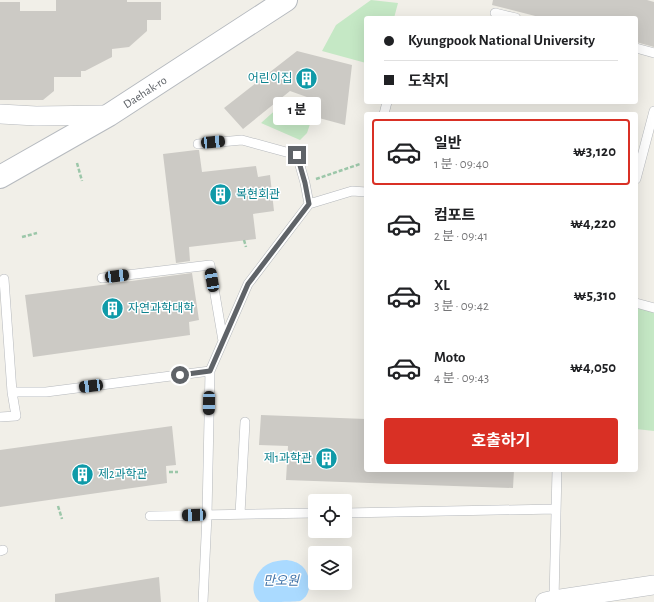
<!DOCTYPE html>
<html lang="ko">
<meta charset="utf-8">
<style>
:root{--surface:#fff;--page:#f6f6f6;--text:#202124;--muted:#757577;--line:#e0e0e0;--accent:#d93025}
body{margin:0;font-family:"Alegreya Sans","Noto Sans KR",sans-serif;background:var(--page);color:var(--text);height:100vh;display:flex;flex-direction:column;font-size:15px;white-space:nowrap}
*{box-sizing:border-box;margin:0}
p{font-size:13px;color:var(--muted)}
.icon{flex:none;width:22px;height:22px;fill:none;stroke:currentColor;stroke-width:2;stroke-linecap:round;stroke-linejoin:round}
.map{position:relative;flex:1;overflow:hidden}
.details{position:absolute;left:364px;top:112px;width:274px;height:360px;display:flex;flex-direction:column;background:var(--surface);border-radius:4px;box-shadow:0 4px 16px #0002}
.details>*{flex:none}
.banner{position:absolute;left:364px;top:16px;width:274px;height:88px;border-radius:4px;box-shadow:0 4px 16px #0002;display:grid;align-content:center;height:88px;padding:0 20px;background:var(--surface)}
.tools{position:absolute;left:308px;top:494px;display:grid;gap:8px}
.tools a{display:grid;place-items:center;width:44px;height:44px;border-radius:4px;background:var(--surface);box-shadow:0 4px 16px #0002;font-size:20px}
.end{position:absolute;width:18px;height:18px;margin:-9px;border:5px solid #5f6368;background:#fff;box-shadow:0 0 0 2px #fff}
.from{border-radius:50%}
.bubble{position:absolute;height:28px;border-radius:4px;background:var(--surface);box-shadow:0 4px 16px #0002;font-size:13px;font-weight:700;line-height:28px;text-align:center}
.car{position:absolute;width:12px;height:24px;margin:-12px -6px;border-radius:5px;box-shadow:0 0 3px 1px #0007;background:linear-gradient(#222 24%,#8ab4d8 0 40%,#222 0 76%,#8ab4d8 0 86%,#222 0)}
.banner b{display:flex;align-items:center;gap:14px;height:38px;font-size:15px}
.banner b+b{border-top:1px solid var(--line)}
.banner i{width:10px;height:10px;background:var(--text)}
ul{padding:7px 0 0;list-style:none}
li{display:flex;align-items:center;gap:12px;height:66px;margin:0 8px 6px;padding:0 12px;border:2px solid transparent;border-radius:4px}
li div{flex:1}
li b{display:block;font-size:15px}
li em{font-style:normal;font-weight:700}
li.on{border-color:var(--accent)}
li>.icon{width:36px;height:36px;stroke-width:1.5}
.cta{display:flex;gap:8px;margin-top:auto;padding:8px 20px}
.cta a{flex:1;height:46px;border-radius:4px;background:var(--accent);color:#fff;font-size:16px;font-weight:700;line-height:46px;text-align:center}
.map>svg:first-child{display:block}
</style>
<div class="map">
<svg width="654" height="602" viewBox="0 0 654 602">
<rect width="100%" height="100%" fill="#f1efe8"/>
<path fill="#c5e8c5" d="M 371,0 L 398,3 L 394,18 L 366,18 L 366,63 L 322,51 L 336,25 Z
M 290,97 L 317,103 L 307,133 L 300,140 L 261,123 Z
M 636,307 L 654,312 L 654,431 L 636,429 Z"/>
<path fill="#aadaff" d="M 287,560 C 293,561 297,562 302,566 C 311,574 313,595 300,601 C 295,602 268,602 260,602 C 247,591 255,571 268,564 C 274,561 281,560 287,560 Z"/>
<path fill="#cccac5" d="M 56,0 L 127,0 L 127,2 L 161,2 L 161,20 L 147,20 L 147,31 L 129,47 L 112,49 L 112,57 L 85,71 L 81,71 L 81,77 L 54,77 L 54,91 L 43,100 L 0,100 L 0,2 L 20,2 L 20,11 L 56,11 Z
M 493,0 L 647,0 L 654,2 L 654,47 L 636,42 L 636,18 L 543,18 L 492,5 Z
M 297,51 L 352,65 L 345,125 L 319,118 L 318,101 L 290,91 L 243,129 L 224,108 Z
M 196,150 L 199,150 L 202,172 L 256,166 L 258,177 L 270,175 L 274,211 L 253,214 L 256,239 L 189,247 L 190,261 L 176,263 L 163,154 Z
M 192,273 L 199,320 L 189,322 L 190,335 L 33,357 L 25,295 Z
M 261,415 L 366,419 L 366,470 L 514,470 L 513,488 L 286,480 L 288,446 L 259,445 Z
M 172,426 L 176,465 L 166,466 L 167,483 L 0,507 L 0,450 Z
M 159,577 L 161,602 L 55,602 L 55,594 Z"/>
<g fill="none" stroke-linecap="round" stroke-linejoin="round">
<defs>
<path id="lane" d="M 495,13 L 516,18
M 636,48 L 654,53
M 384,114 L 387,102
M 198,144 L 242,140 L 297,155 L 305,183 L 309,204
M 636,179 L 654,111
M 102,278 L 210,265 L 223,341
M 636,303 L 654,308
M 12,392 L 46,392 L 210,371
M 0,417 L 16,416 L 12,392 L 4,279
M 345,513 L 556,509
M 240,514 L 245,422
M 150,516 L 315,513
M 0,551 L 3,550
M 554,600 L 557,470
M 203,602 L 207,515 L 210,371 L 248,284 L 309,204 L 352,191 L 366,192"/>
<path id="street" d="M 0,114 L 36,116 L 109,115
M 545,602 L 554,600 L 654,585"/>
<path id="secondary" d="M 0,177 L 109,115 L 286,0"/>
</defs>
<use href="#lane" stroke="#b5b8bc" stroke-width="10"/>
<use href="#street" stroke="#b5b8bc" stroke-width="20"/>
<use href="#secondary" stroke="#b6babf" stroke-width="24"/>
<path stroke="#9cc7a9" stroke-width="2.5" stroke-dasharray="4 2" stroke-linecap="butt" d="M 77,163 L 82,181
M 316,179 L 360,164
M 22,237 L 37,233
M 244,240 L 246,247
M 169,472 L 178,472
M 58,506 L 62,519"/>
<use href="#lane" stroke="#fff" stroke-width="9"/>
<use href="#street" stroke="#fff" stroke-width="19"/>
<use href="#secondary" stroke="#fff" stroke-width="22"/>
</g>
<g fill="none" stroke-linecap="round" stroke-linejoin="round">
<path stroke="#5f6368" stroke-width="5" d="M 180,375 L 210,371 L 248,284 L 309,204 L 305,183 L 297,155"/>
</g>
<defs>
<symbol id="building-disc" viewBox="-11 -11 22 22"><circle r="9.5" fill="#0f9aa8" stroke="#fff"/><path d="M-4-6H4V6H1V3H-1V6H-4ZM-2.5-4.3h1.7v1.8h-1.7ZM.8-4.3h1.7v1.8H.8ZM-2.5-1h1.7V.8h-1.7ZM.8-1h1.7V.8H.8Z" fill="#fff"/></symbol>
</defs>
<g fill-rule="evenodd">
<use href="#building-disc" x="294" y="66" width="25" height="25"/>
<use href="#building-disc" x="208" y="182" width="25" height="25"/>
<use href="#building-disc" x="100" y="296" width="25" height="25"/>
<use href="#building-disc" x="314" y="446" width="25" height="25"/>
<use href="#building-disc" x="70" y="462" width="25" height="25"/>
</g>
<g text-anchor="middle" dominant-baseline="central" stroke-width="3" stroke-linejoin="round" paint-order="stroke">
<g font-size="12" fill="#0d838f" stroke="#fff" text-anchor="start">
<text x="292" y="78" text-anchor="end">어린이집</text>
<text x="236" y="194">복현회관</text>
<text x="128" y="308">자연과학대학</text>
<text x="312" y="458" text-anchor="end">제1과학관</text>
<text x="98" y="474">제2과학관</text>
</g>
<g font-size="12" fill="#5f6368" stroke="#fff">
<text transform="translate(145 92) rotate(-33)">Daehak-ro</text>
</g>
<g font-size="13" font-style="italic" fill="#4174aa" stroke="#fff">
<text x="281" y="581">만오원</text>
</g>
</g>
</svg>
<div class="tools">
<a><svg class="icon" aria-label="locate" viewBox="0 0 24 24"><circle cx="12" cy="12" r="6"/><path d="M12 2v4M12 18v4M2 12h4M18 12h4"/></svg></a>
<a><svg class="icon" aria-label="layers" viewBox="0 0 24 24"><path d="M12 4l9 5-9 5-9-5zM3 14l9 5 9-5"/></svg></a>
</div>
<i class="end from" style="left:180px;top:375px"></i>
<i class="end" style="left:297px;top:155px"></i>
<div class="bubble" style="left:273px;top:97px;width:48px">1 분</div>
<i class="car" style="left:213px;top:142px;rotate:85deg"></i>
<i class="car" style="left:117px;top:276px;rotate:83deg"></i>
<i class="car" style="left:212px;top:280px;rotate:350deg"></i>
<i class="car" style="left:91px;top:386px;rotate:263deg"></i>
<i class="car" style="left:209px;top:403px;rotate:181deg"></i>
<i class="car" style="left:194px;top:515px;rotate:268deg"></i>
<div class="banner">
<b><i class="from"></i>Kyungpook National University</b>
<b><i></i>도착지</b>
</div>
<section class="details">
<ul>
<li class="on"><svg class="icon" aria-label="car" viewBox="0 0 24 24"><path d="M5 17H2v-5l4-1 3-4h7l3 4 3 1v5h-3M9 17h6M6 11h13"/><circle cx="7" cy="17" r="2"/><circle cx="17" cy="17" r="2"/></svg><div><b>일반</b><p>1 분 · 09:40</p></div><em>₩3,120</em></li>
<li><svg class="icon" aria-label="car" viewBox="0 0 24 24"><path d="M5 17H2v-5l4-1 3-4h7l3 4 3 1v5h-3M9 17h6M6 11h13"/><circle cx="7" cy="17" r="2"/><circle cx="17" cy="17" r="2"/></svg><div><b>컴포트</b><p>2 분 · 09:41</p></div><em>₩4,220</em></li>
<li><svg class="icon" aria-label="car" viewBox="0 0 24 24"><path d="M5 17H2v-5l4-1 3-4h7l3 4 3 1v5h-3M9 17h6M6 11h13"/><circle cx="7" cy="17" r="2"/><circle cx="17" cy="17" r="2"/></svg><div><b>XL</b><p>3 분 · 09:42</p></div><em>₩5,310</em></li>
<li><svg class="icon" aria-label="car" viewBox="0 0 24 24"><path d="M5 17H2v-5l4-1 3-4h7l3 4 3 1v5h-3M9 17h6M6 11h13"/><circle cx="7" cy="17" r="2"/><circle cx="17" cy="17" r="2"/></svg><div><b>Moto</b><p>4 분 · 09:43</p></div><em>₩4,050</em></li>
</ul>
<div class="cta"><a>호출하기</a></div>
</section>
</div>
